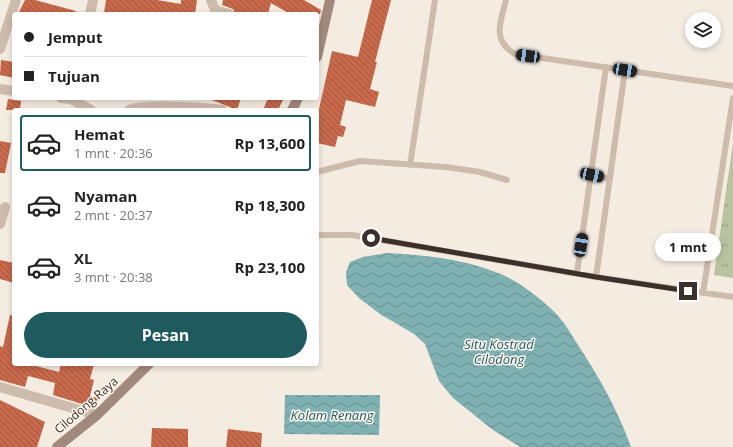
<!DOCTYPE html>
<html lang="id">
<meta charset="utf-8">
<style>
:root{--surface:#fff;--page:#f2f2f2;--text:#222;--muted:#767676;--line:#e0e0e0;--accent:#1f5a5e}
body{margin:0;font-family:"Open Sans",sans-serif;background:var(--page);color:var(--text);height:100vh;display:flex;flex-direction:column;font-size:15px;white-space:nowrap}
*{box-sizing:border-box;margin:0}
p{font-size:13px;color:var(--muted)}
.icon{flex:none;width:22px;height:22px;fill:none;stroke:currentColor;stroke-width:2;stroke-linecap:round;stroke-linejoin:round}
.map{position:relative;flex:1;overflow:hidden}
.side{position:absolute;left:12px;top:108px;width:307px;height:258px;display:flex;flex-direction:column;background:var(--surface);border-radius:4px;box-shadow:0 2px 6px #0003}
.side>*{flex:none}
.guide{position:absolute;left:12px;top:12px;width:307px;height:88px;border-radius:4px;box-shadow:0 2px 6px #0003;display:grid;align-content:center;height:88px;padding:0 12px;background:var(--surface)}
.fabs{position:absolute;left:685px;top:12px;display:grid;gap:8px}
.fabs a{display:grid;place-items:center;width:36px;height:36px;border-radius:50%;background:var(--surface);box-shadow:0 2px 6px #0003;font-size:20px}
.end{position:absolute;width:18px;height:18px;margin:-9px;border:5px solid #3b302b;background:#fff;box-shadow:0 0 0 2px #fff}
.from{border-radius:50%}
.bubble{position:absolute;height:28px;border-radius:14px;background:var(--surface);box-shadow:0 2px 6px #0003;font-size:13px;font-weight:700;line-height:28px;text-align:center}
.car{position:absolute;width:12px;height:24px;margin:-12px -6px;border-radius:5px;box-shadow:0 0 3px 1px #0007;background:linear-gradient(#222 24%,#8ab4d8 0 40%,#222 0 76%,#8ab4d8 0 86%,#222 0)}
.guide b{display:flex;align-items:center;gap:14px;height:38px;font-size:15px}
.guide b+b{border-top:1px solid var(--line)}
.guide i{width:10px;height:10px;background:var(--text)}
ul{padding:7px 0 0;list-style:none}
li{display:flex;align-items:center;gap:12px;height:56px;margin:0 8px 6px;padding:0 4px;border:2px solid transparent;border-radius:4px}
li div{flex:1}
li b{display:block;font-size:15px}
li em{font-style:normal;font-weight:700}
li.active{border-color:var(--accent)}
li>.icon{width:36px;height:36px;stroke-width:1.5}
.cta{display:flex;gap:8px;margin-top:auto;padding:8px 12px}
.cta a{flex:1;height:46px;border-radius:24px;background:var(--accent);color:#fff;font-size:16px;font-weight:700;line-height:46px;text-align:center}
.map>svg:first-child{display:block}
</style>
<div class="map">
<svg width="733" height="447" viewBox="0 0 733 447">
<defs>
<pattern id="park-tufts" width="24" height="20" patternUnits="userSpaceOnUse"><rect width="24" height="20" fill="#b8c4a0"/><path d="M3 7l-1-3M5 7V3M7 7l1-3M15 17l-1-3M17 17v-4M19 17l1-3" fill="none" stroke="#97a083"/></pattern>
<pattern id="water-waves" width="16" height="10" patternUnits="userSpaceOnUse"><rect width="16" height="10" fill="#7fb0b2"/><path d="M0 5q4-4 8 0t8 0" fill="none" stroke="#699091"/></pattern>
<pattern id="building-back-hatch" width="6" height="6" patternUnits="userSpaceOnUse"><rect width="6" height="6" fill="#c8694b"/><path d="M-1 5l2 2M0 0l6 6M5-1l2 2" fill="none" stroke="#a4573f"/></pattern>
</defs>
<rect width="100%" height="100%" fill="#f4ebe1"/>
<path fill="url(#park-tufts)" d="M 733,143 L 733,278 L 714,275 Z"/>
<path fill="url(#water-waves)" d="M 387,253 C 424,255 463,259 498,273 C 517,280 545,301 559,317 C 566,325 571,334 576,342 C 598,375 618,410 631,447 L 520,447 L 493,430 L 453,398 L 439,381 L 425,344 L 414,334 L 380,314 L 359,298 L 347,285 L 346,272 L 350,262 L 363,257 Z
M 285,395 L 380,395 L 379,435 L 284,434 Z"/>
<path fill="url(#building-back-hatch)" d="M 25,0 L 35,0 L 76,11 L 75,14 L 45,14 L 37,12 L 36,14 L 18,14 Z
M 106,0 L 157,0 L 181,4 L 181,0 L 197,0 L 195,14 L 104,13 Z
M 223,0 L 304,0 L 321,10 L 320,14 L 290,14 L 271,3 L 268,14 L 235,14 L 233,9 L 222,5 Z
M 372,0 L 391,0 L 375,62 L 377,62 L 370,89 L 379,92 L 375,107 L 346,100 L 340,125 L 346,127 L 343,137 L 338,136 L 335,147 L 317,143 L 317,118 L 332,51 L 358,57 Z
M 1,60 L 14,62 L 14,78 L 0,75 Z
M 207,98 L 241,98 L 237,110 Z
M 268,98 L 284,98 L 278,110 L 263,110 Z
M 8,99 L 21,101 L 20,110 L 6,110 Z
M 0,141 L 11,143 L 5,173 L 0,173 Z
M 0,260 L 14,263 L 14,283 L 0,279 Z
M 10,315 L 14,316 L 14,364 L 28,364 L 59,372 L 61,364 L 94,364 L 90,379 L 94,380 L 90,396 L 98,398 L 95,408 L 53,395 L 55,383 L 28,376 L 25,387 L 0,380 L 0,346 L 3,347 Z
M 0,400 L 45,422 L 37,447 L 0,447 Z
M 152,428 L 188,429 L 188,447 L 151,447 Z
M 228,429 L 262,433 L 261,447 L 226,447 Z"/>
<g fill="none" stroke-linecap="round" stroke-linejoin="round">
<path stroke="#cdbbac" stroke-width="6" d="M 506,0 C 501,21 491,40 515,54 L 733,86
M 410,165 L 435,0
M 317,172 L 360,161 L 446,167 L 480,172 L 507,180
M 592,175 L 610,179
M 317,235 L 352,235 L 596,277 L 733,297
M 577,273 L 606,67
M 596,277 L 625,70
M 703,293 L 733,98"/>
<path stroke="#cdbbac" stroke-width="10" d="M 211,0 L 215,10 L 229,14
M 90,14 L 93,0
M 0,49 L 16,0
M 0,89 L 14,91
M 61,98 L 71,99 L 91,110
M 129,110 C 142,104 206,107 222,110
M 0,224 L 5,207
M 0,387 L 97,415"/>
<path stroke="#a18a7d" stroke-width="10" d="M 317,57 L 330,0
M 292,110 L 298,98
M 57,447 L 97,415 L 149,364"/>
</g>
<g fill="none" stroke-linecap="round" stroke-linejoin="round">
<path stroke="#3b302b" stroke-width="5" d="M 371,238 L 596,277 L 688,291"/>
</g>
<g text-anchor="middle" dominant-baseline="central" stroke-width="3" stroke-linejoin="round" paint-order="stroke">
<g font-size="12" fill="#3b302b" stroke="#fbf5ee">
<text transform="translate(86 405) rotate(-41)">Cilodong Raya</text>
</g>
<g font-size="13" font-style="italic" fill="#1f5a5e" stroke="#fbf5ee">
<text x="499" y="344">Situ Kostrad<tspan x="499" dy="15">Cilodong</tspan></text>
<text x="332" y="415">Kolam Renang</text>
</g>
</g>
</svg>
<div class="fabs">
<a><svg class="icon" aria-label="layers" viewBox="0 0 24 24"><path d="M12 4l9 5-9 5-9-5zM3 14l9 5 9-5"/></svg></a>
</div>
<i class="end from" style="left:371px;top:238px"></i>
<i class="end" style="left:688px;top:291px"></i>
<div class="bubble" style="left:655px;top:233px;width:66px">1 mnt</div>
<i class="car" style="left:528px;top:56px;rotate:278deg"></i>
<i class="car" style="left:625px;top:70px;rotate:99deg"></i>
<i class="car" style="left:592px;top:175px;rotate:102deg"></i>
<i class="car" style="left:581px;top:245px;rotate:9deg"></i>
<div class="guide">
<b><i class="from"></i>Jemput</b>
<b><i></i>Tujuan</b>
</div>
<section class="side">
<ul>
<li class="active"><svg class="icon" aria-label="car" viewBox="0 0 24 24"><path d="M5 17H2v-5l4-1 3-4h7l3 4 3 1v5h-3M9 17h6M6 11h13"/><circle cx="7" cy="17" r="2"/><circle cx="17" cy="17" r="2"/></svg><div><b>Hemat</b><p>1 mnt · 20:36</p></div><em>Rp 13,600</em></li>
<li><svg class="icon" aria-label="car" viewBox="0 0 24 24"><path d="M5 17H2v-5l4-1 3-4h7l3 4 3 1v5h-3M9 17h6M6 11h13"/><circle cx="7" cy="17" r="2"/><circle cx="17" cy="17" r="2"/></svg><div><b>Nyaman</b><p>2 mnt · 20:37</p></div><em>Rp 18,300</em></li>
<li><svg class="icon" aria-label="car" viewBox="0 0 24 24"><path d="M5 17H2v-5l4-1 3-4h7l3 4 3 1v5h-3M9 17h6M6 11h13"/><circle cx="7" cy="17" r="2"/><circle cx="17" cy="17" r="2"/></svg><div><b>XL</b><p>3 mnt · 20:38</p></div><em>Rp 23,100</em></li>
</ul>
<div class="cta"><a>Pesan</a></div>
</section>
</div>
